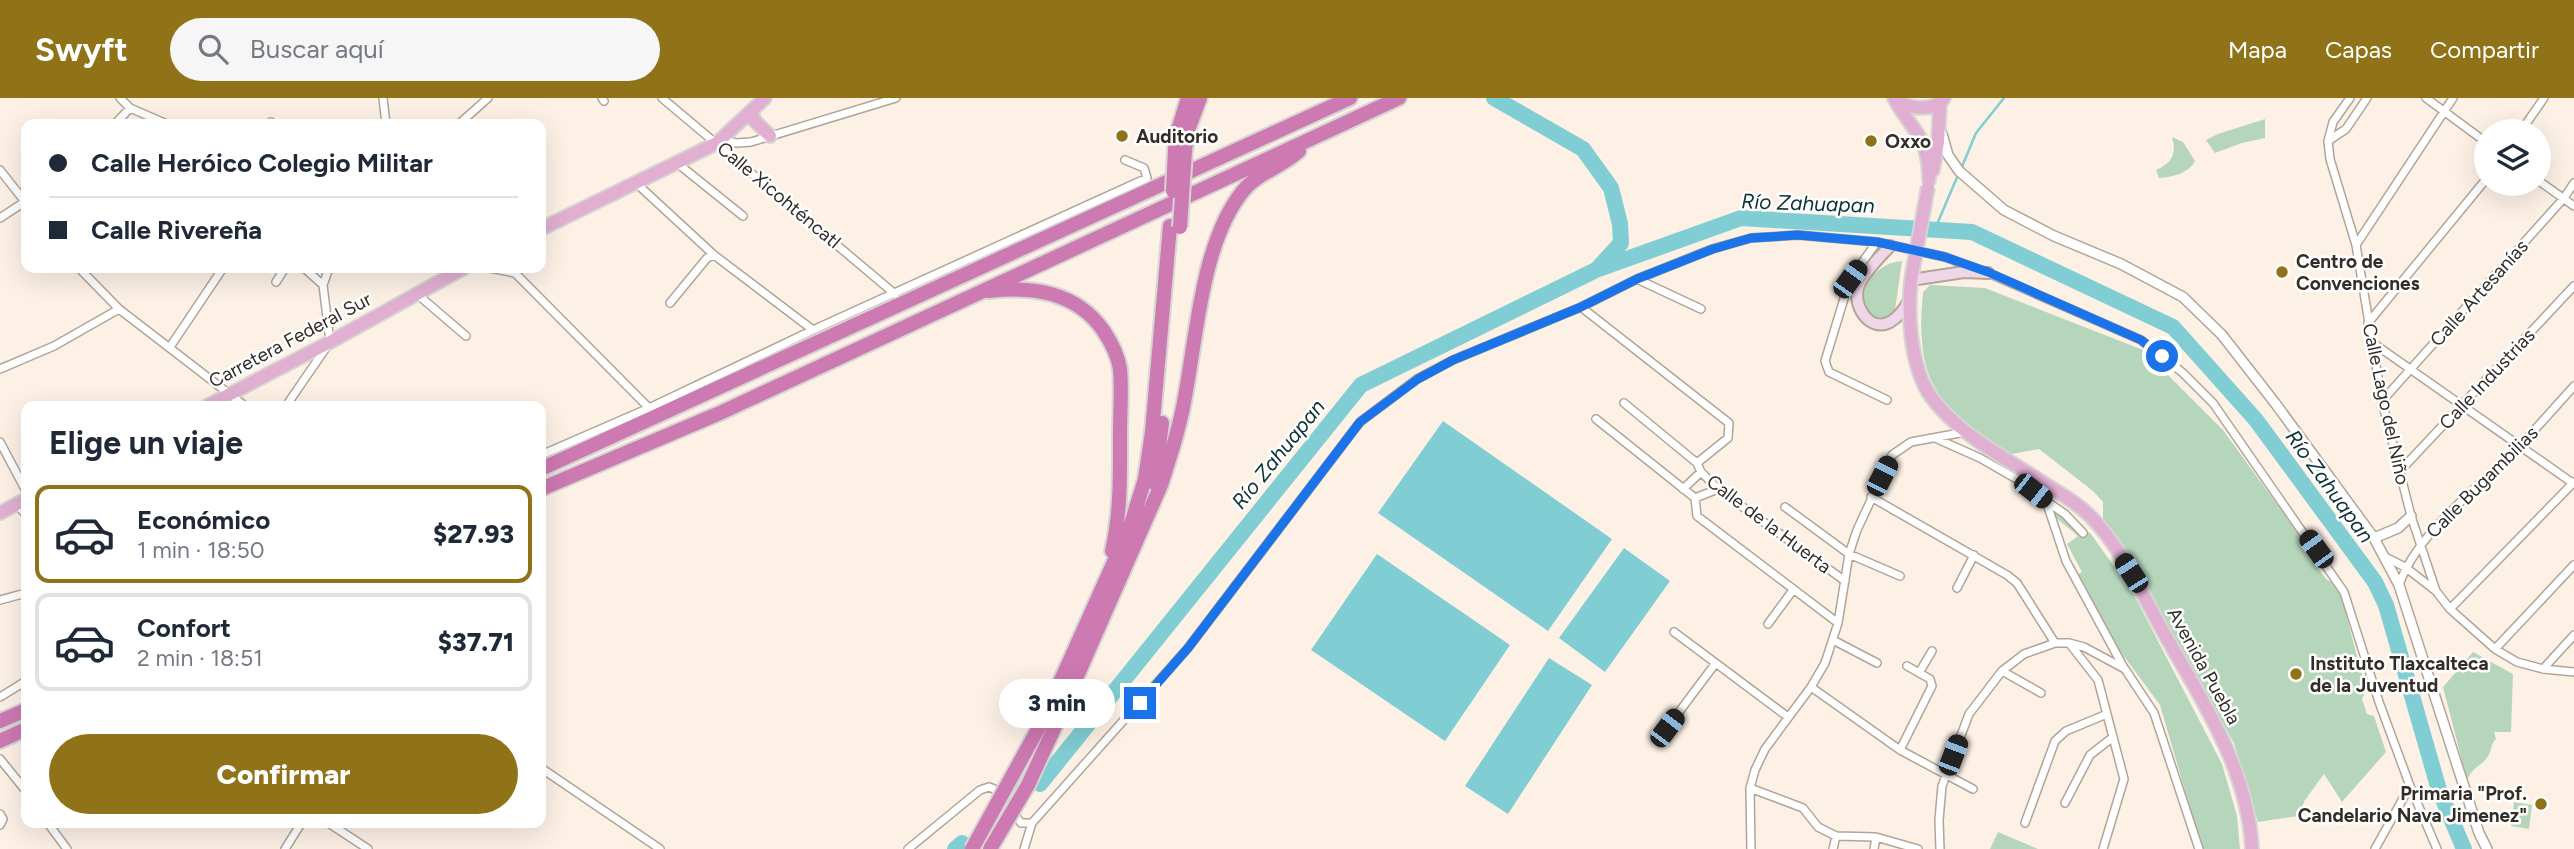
<!DOCTYPE html>
<html lang="es">
<meta charset="utf-8">
<style>
:root{--surface:#fff;--page:#f6f6f7;--text:#1f2937;--muted:#747a83;--line:#e0e1e3;--accent:#907318}
body{margin:0;font-family:Figtree,sans-serif;background:var(--page);color:var(--text);height:100vh;display:flex;flex-direction:column;font-size:26px;white-space:nowrap}
*{box-sizing:border-box;margin:0}
p{font-size:23px;color:var(--muted)}
.icon{flex:none;width:38px;height:38px;fill:none;stroke:currentColor;stroke-width:2;stroke-linecap:round;stroke-linejoin:round}
.map{position:relative;flex:1;overflow:hidden}
.details{position:absolute;left:21px;top:303px;width:525px;height:427px;display:flex;flex-direction:column;background:var(--surface);border-radius:14px;box-shadow:0 7px 28px #0002}
.details>*{flex:none}
.guide{position:absolute;left:21px;top:21px;width:525px;height:154px;border-radius:14px;box-shadow:0 7px 28px #0002;display:grid;align-content:center;height:154px;padding:0 28px;background:var(--surface)}
.fabs{position:absolute;left:2474px;top:21px;display:grid;gap:14px}
.fabs a{display:grid;place-items:center;width:77px;height:77px;border-radius:50%;background:var(--surface);box-shadow:0 7px 28px #0002;font-size:35px}
.end{position:absolute;width:32px;height:32px;margin:-16px;border:9px solid #1a73e8;background:#fff;box-shadow:0 0 0 4px #fff}
.from{border-radius:50%}
.bubble{position:absolute;height:49px;border-radius:24px;background:var(--surface);box-shadow:0 7px 28px #0002;font-size:23px;font-weight:800;line-height:49px;text-align:center}
.car{position:absolute;width:21px;height:42px;margin:-21px -10px;border-radius:9px;box-shadow:0 0 5px 2px #0007;background:linear-gradient(#222 24%,#8ab4d8 0 40%,#222 0 76%,#8ab4d8 0 86%,#222 0)}
.guide b{display:flex;align-items:center;gap:24px;height:66px;font-size:26px}
.guide b+b{border-top:2px solid var(--line)}
.guide i{width:18px;height:18px;background:var(--text)}
ul{padding:0;list-style:none}
li{display:flex;align-items:center;gap:21px;height:98px;margin:0 14px 10px;padding:0 14px;border:4px solid var(--line);border-radius:14px}
li div{flex:1}
li b{display:block;font-size:26px}
li em{font-style:normal;font-weight:800}
li.on{border-color:var(--accent)}
li>.icon{width:63px;height:63px;stroke-width:1.5}
h2{padding:0 28px;font-size:32px;line-height:84px}
.action{display:flex;gap:14px;margin-top:auto;padding:14px 28px}
.action a{flex:1;height:80px;border-radius:42px;background:var(--accent);color:#fff;font-size:28px;font-weight:800;line-height:80px;text-align:center}
header{display:flex;align-items:center;gap:42px;box-sizing:border-box;height:98px;padding:0 35px;background:var(--accent);color:#fff}
header strong{font-size:33px}
nav{display:flex;gap:38px;margin-inline-start:auto;font-size:24px}
.search{width:490px;height:63px;background:var(--page);display:flex;align-items:center;gap:18px;box-sizing:border-box;padding:0 24px;border-radius:38px;color:var(--muted);font-size:26px}
.map>svg:first-child{display:block}
</style>
<header>
<strong>Swyft</strong>
<div class="search"><svg class="icon" aria-label="search" viewBox="0 0 24 24"><circle cx="10" cy="10" r="6"/><path d="M15 15l6 6"/></svg>Buscar aquí</div>
<nav><a>Mapa</a><a>Capas</a><a>Compartir</a></nav>
</header>
<div class="map">
<svg width="2574" height="751" viewBox="0 0 2574 751">
<rect width="100%" height="100%" fill="#fdf1e6"/>
<path fill="#b6d6bc" d="M 2265,21 L 2265,40 L 2242,45 L 2215,55 L 2206,42 L 2218,36 Z
M 2172,39 L 2183,44 L 2195,63 C 2188,76 2172,79 2159,80 L 2156,72 C 2172,65 2177,56 2172,39 Z
M 1902,163 L 1895,212 L 1891,218 C 1847,230 1859,166 1902,163 Z
M 1930,187 L 1985,190 L 2143,252 L 2223,332 L 2302,441 L 2301,449 L 2327,482 L 2338,486 L 2366,592 L 2362,601 L 2367,616 L 2374,618 L 2386,654 L 2342,704 L 2324,676 L 2305,702 L 2298,718 L 2258,724 L 2234,645 L 2136,473 L 2103,422 L 2103,404 L 2093,393 L 2039,351 L 2006,357 C 1964,324 1926,303 1922,243 C 1920,227 1922,210 1923,194 Z
M 2039,396 L 2091,436 L 2134,497 L 2222,666 L 2237,718 L 2240,751 L 2202,751 L 2160,607 L 2103,530 L 2073,479 L 2082,474 L 2067,446 L 2078,438 L 2049,414 Z
M 2473,554 L 2513,576 L 2511,634 L 2494,634 L 2496,641 C 2490,647 2492,654 2486,661 C 2478,670 2473,669 2467,682 L 2443,589 Z
M 2514,704 L 2532,707 L 2529,731 L 2511,728 Z
M 1998,734 L 2038,751 L 1990,751 Z"/>
<path fill="#80ced3" d="M 1443,323 L 1612,441 L 1548,533 L 1378,415 Z
M 1624,450 L 1670,483 L 1605,574 L 1559,540 Z
M 1377,456 L 1510,547 L 1445,643 L 1311,552 Z
M 1549,560 L 1592,587 L 1508,716 L 1465,688 Z"/>
<g fill="none" stroke-linecap="round" stroke-linejoin="round">
<path stroke="#80ced3" stroke-width="2.5" d="M 1961,71 L 1976,35 L 2004,0
M 1935,131 L 1958,77"/>
<path stroke="#80ced3" stroke-width="16" d="M 1494,0 L 1583,51 L 1611,90 L 1620,126 L 1621,145 L 1599,169
M 1040,686 L 1361,287 L 1596,172 L 1741,120 L 1972,134 L 2173,229 L 2256,322 L 2375,484 L 2386,507 L 2439,692 L 2464,751
M 955,751 L 962,745"/>
<defs>
<path id="minor" d="M 120,0 L 130,10 L 167,26
M 383,0 L 386,26
M 602,0 L 604,3
M 662,0 L 895,196
M 2350,0 L 2333,24 L 2328,43 L 2330,61 L 2356,147 L 2382,303 L 2411,418 L 2436,493
M 2426,0 L 2487,45
M 115,26 L 130,10
M 270,26 L 271,24
M 459,26 L 488,0
M 2521,33 L 2544,0
M 721,42 L 737,45 L 751,44 L 896,0
M 2328,43 L 2346,31 L 2367,0
M 677,65 L 743,118
M 0,72 L 26,105
M 2539,83 L 2574,108
M 636,85 L 714,157 L 813,232
M 0,120 L 26,103
M 1877,144 L 1850,181 L 1825,263 L 1829,274 L 1887,302
M 2356,147 L 2453,0
M 79,170 L 119,211 L 245,308
M 304,170 L 323,187
M 490,170 L 515,175 L 649,310
M 1637,181 L 1701,211
M 276,184 L 285,170
M 417,196 L 466,238
M 670,205 L 707,160 L 714,157
M 1581,209 L 1729,325 L 1728,340 L 1697,365
M 2368,225 L 2487,80
M 2373,245 L 2574,386
M 170,249 L 223,170
M 0,271 L 54,248 L 119,211
M 2382,303 L 2564,100 L 2574,85
M 1624,305 L 1697,365 L 1701,374 L 1718,391 L 1845,483
M 286,308 L 330,244 L 323,187 L 329,170
M 1596,321 L 1695,400 L 1718,391
M 1935,340 L 1980,360 L 2020,383 L 2046,403 L 2066,463 L 2124,570
M 0,344 L 26,393
M 541,357 L 649,310 L 813,232 L 1147,80 L 1144,70 L 1125,62
M 2399,374 L 2574,188
M 1683,391 L 1701,374
M 1871,399 L 2007,477 L 2017,485 L 2055,545
M 1695,400 L 1697,418 L 1838,525
M 2046,403 L 2065,416 L 2083,435
M 17,406 L 26,417
M 1785,409 L 1849,456 L 1900,478
M 2385,459 L 2405,469 L 2436,493 L 2450,511 L 2495,551 L 2517,564 L 2543,571 L 2574,574
M 2399,487 C 2418,433 2479,390 2519,348 C 2538,329 2556,308 2574,288
M 1957,490 L 1974,457
M 0,502 L 26,495
M 2450,511 L 2574,384
M 1768,526 L 1793,492
M 1674,534 L 1788,619
M 1833,542 L 1877,565
M 2069,545 L 2098,582 L 2124,681 L 2103,751
M 2495,551 L 2574,467
M 2543,571 L 2574,537
M 2002,573 L 2041,595
M 1919,575 L 1932,553
M 1811,589 L 1900,652 L 1973,691
M 0,599 L 26,583
M 1667,630 L 1715,566
M 1900,652 L 1932,588 L 1930,581 L 1907,568
M 0,661 L 26,693
M 541,670 L 660,751
M 1750,690 L 1803,710 L 1818,729 L 1836,738 L 1876,739 L 1918,751
M 2065,705 L 2090,657 L 2113,639
M 0,716 L 3,721 L 0,727
M 47,724 L 67,751
M 327,724 L 368,751
M 2025,725 L 2055,643 L 2066,633 L 2107,616
M 285,751 L 302,724
M 908,751 L 980,692 L 989,689 L 994,691 L 1021,725 L 1032,725
M 1024,751 L 1032,725 L 1188,550 L 1360,324 L 1417,281 L 1453,262 L 1581,209 L 1637,181 L 1712,151 L 1751,140 L 1798,137 L 1877,144 L 1945,159 L 1988,175 L 2141,242 L 2183,275 L 2213,305 L 2344,494 L 2379,604 L 2410,688 L 2437,751
M 1751,751 L 1750,690 L 1755,672 L 1765,651 L 1811,589 L 1825,565 L 1838,525 L 1849,456 L 1857,432 L 1892,357 L 1911,344 L 1965,334
M 1833,751 L 1836,738
M 1874,751 L 1876,739
M 1940,751 L 1939,722 L 1942,688 L 1969,616 L 2002,573 L 2024,556 L 2055,545 L 2069,545 L 2084,549 L 2125,571 L 2154,615 L 2199,751
M 2375,751 L 2410,688"/>
<path id="tertiary" d="M 1942,36 L 1948,57 L 1959,73 L 2004,112 L 2054,138 L 2121,166 L 2183,199 L 2222,237 L 2275,305 L 2374,440 L 2399,487 L 2479,735 L 2487,751
M 2374,440 L 2398,430 L 2411,418"/>
<path id="secondary" d="M 1890,148 C 1879,160 1865,173 1859,187 C 1851,206 1869,235 1890,224 C 1899,219 1904,211 1909,203
M 1911,182 L 1964,174 L 1988,175"/>
<path id="primary" d="M 1894,0 C 1912,34 1929,37 1929,82
M 1896,3 C 1910,10 1933,15 1944,0
M 752,15 L 754,22 L 770,38
M 1933,72 L 1938,44 L 1940,5
M 541,131 L 717,45 L 765,0
M 1913,171 C 1906,207 1909,269 1932,300 C 1958,335 2000,357 2036,380 C 2055,393 2076,403 2092,420 C 2121,450 2140,491 2160,528 C 2199,598 2248,668 2252,751
M 207,308 L 330,244 L 464,170
M 0,415 L 26,401"/>
<path id="motorway" d="M 1175,52 L 1178,32 L 1188,0
M 1185,52 L 1188,32 L 1200,0
M 988,193 C 1033,188 1076,194 1103,232 C 1111,244 1118,257 1120,271 C 1122,292 1120,315 1120,336 C 1120,376 1121,414 1112,453
M 541,371 L 1350,0
M 1154,385 L 1162,325
M 541,391 L 720,315 L 1399,0
M 1044,620 L 1131,426 L 1145,381 L 1152,334 L 1170,128
M 0,623 L 26,612
M 1057,624 L 1161,387 C 1171,356 1181,325 1186,293 C 1197,233 1203,142 1243,93 C 1257,75 1282,69 1299,53
M 0,643 L 26,631"/>
</defs>
<use href="#minor" stroke="#b2a497" stroke-width="10"/>
<use href="#tertiary" stroke="#b2a497" stroke-width="12"/>
<use href="#secondary" stroke="#b2a497" stroke-width="14"/>
<use href="#primary" stroke="#d6d5d4" stroke-width="16"/>
<use href="#motorway" stroke="#d6d5d4" stroke-width="18"/>
<use href="#minor" stroke="#fff" stroke-width="7"/>
<use href="#tertiary" stroke="#fff" stroke-width="9"/>
<use href="#secondary" stroke="#f0d7e8" stroke-width="10"/>
<use href="#primary" stroke="#e1afd1" stroke-width="12"/>
<use href="#motorway" stroke="#cd79b2" stroke-width="14"/>
<defs>
<path id="primary-bridge" d="M 1913,171 L 1928,89"/>
<path id="motorway-bridge" d="M 1173,93 L 1175,52
M 1180,129 L 1185,52
M 972,751 L 1044,620
M 990,751 L 1028,687 L 1057,624"/>
</defs>
<use href="#primary-bridge" stroke="#d6d5d4" stroke-width="16" stroke-linecap="butt"/>
<use href="#motorway-bridge" stroke="#d6d5d4" stroke-width="18" stroke-linecap="butt"/>
<use href="#primary-bridge" stroke="#e1afd1" stroke-width="12"/>
<use href="#motorway-bridge" stroke="#cd79b2" stroke-width="14"/>
</g>
<g fill="none" stroke-linecap="round" stroke-linejoin="round">
<path stroke="#1a73e8" stroke-width="9" d="M 1140,605 L 1188,550 L 1360,324 L 1418,281 L 1453,262 L 1581,209 L 1637,181 L 1713,151 L 1751,140 L 1798,137 L 1877,144 L 1945,159 L 1988,174 L 2141,242 L 2162,258"/>
</g>
<g fill="#907318" stroke="#fff" stroke-width="2.5">
<circle cx="1122" cy="38" r="7"/>
<circle cx="1871" cy="43" r="7"/>
<circle cx="2282" cy="174" r="7"/>
<circle cx="2296" cy="576" r="7"/>
<circle cx="2541" cy="706" r="7"/>
</g>
<g text-anchor="middle" dominant-baseline="central" stroke-width="5" stroke-linejoin="round" paint-order="stroke">
<g font-size="19" font-weight="bold" fill="#332d27" stroke="#fff" text-anchor="start">
<text x="1136" y="38">Auditorio</text>
<text x="1885" y="43">Oxxo</text>
<text x="2296" y="163">Centro de<tspan x="2296" dy="22">Convenciones</tspan></text>
<text x="2310" y="565">Instituto Tlaxcalteca<tspan x="2310" dy="22">de la Juventud</tspan></text>
<text x="2527" y="695" text-anchor="end">Primaria "Prof.<tspan x="2527" dy="22">Candelario Nava Jimenez"</tspan></text>
</g>
<g font-size="19" fill="#332d27" stroke="#fff">
<text transform="translate(779 97) rotate(40)">Calle Xicohténcatl</text>
<text transform="translate(2479 195) rotate(-48)">Calle Artesanías</text>
<text transform="translate(290 242) rotate(-28)">Carretera Federal Sur</text>
<text transform="translate(2487 281) rotate(-47)">Calle Industrias</text>
<text transform="translate(2386 306) rotate(78)">Calle Lago del Niño</text>
<text transform="translate(2482 384) rotate(-45)">Calle Bugambilias</text>
<text transform="translate(1769 426) rotate(37)">Calle de la Huerta</text>
<text transform="translate(2204 568) rotate(61)">Avenida Puebla</text>
</g>
<g font-size="21" font-style="italic" fill="#0c3335" stroke="#fff">
<text transform="translate(1808 105) rotate(2)">Río Zahuapan</text>
<text transform="translate(1278 356) rotate(-51)">Río Zahuapan</text>
<text transform="translate(2330 388) rotate(54)">Río Zahuapan</text>
</g>
</g>
</svg>
<div class="fabs">
<a><svg class="icon" aria-label="layers" viewBox="0 0 24 24"><path d="M12 4l9 5-9 5-9-5zM3 14l9 5 9-5"/></svg></a>
</div>
<i class="end from" style="left:2162px;top:258px"></i>
<i class="end" style="left:1140px;top:605px"></i>
<div class="bubble" style="left:999px;top:581px;width:116px">3 min</div>
<i class="car" style="left:1850px;top:181px;rotate:36deg"></i>
<i class="car" style="left:1882px;top:378px;rotate:27deg"></i>
<i class="car" style="left:2033px;top:393px;rotate:128deg"></i>
<i class="car" style="left:2316px;top:451px;rotate:324deg"></i>
<i class="car" style="left:2131px;top:475px;rotate:327deg"></i>
<i class="car" style="left:1667px;top:630px;rotate:37deg"></i>
<i class="car" style="left:1953px;top:657px;rotate:21deg"></i>
<div class="guide">
<b><i class="from"></i>Calle Heróico Colegio Militar</b>
<b><i></i>Calle Rivereña</b>
</div>
<section class="details">
<h2>Elige un viaje</h2>
<ul>
<li class="on"><svg class="icon" aria-label="car" viewBox="0 0 24 24"><path d="M5 17H2v-5l4-1 3-4h7l3 4 3 1v5h-3M9 17h6M6 11h13"/><circle cx="7" cy="17" r="2"/><circle cx="17" cy="17" r="2"/></svg><div><b>Económico</b><p>1 min · 18:50</p></div><em>$27.93</em></li>
<li><svg class="icon" aria-label="car" viewBox="0 0 24 24"><path d="M5 17H2v-5l4-1 3-4h7l3 4 3 1v5h-3M9 17h6M6 11h13"/><circle cx="7" cy="17" r="2"/><circle cx="17" cy="17" r="2"/></svg><div><b>Confort</b><p>2 min · 18:51</p></div><em>$37.71</em></li>
</ul>
<div class="action"><a>Confirmar</a></div>
</section>
</div>
